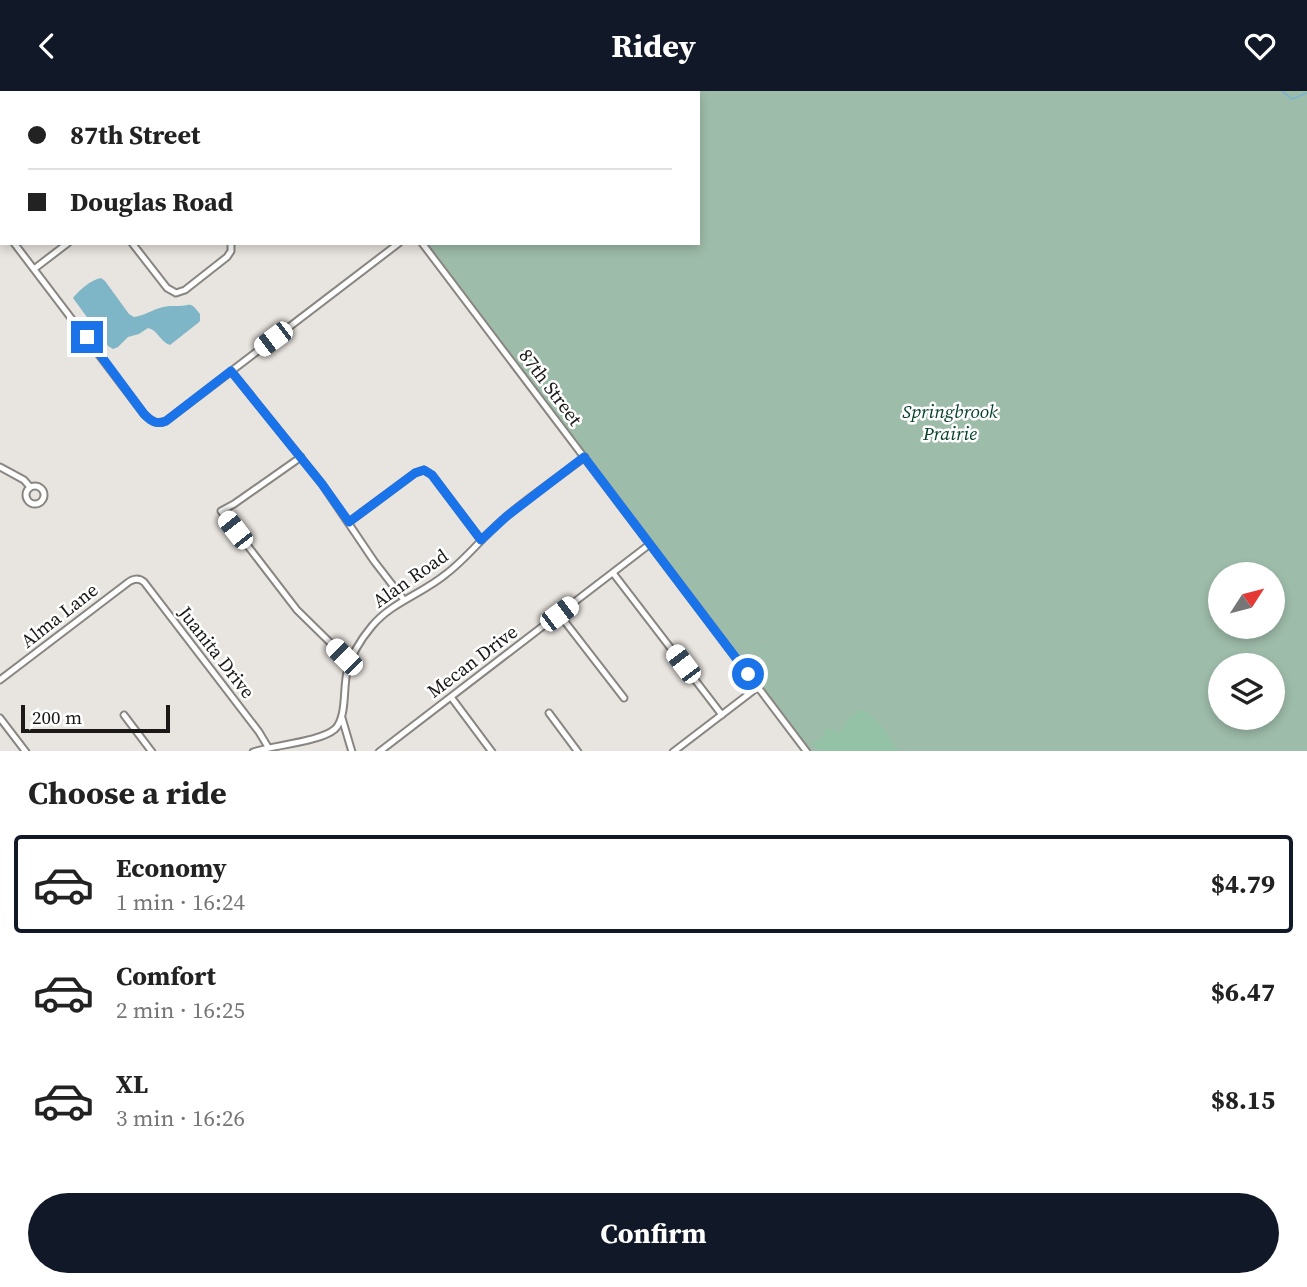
<!DOCTYPE html>
<meta charset="utf-8">
<style>
:root{--surface:#fff;--page:#f2f2f2;--text:#222;--muted:#767676;--line:#e0e0e0;--accent:#111827}
body{margin:0;font-family:"Source Serif 4",serif;background:var(--page);color:var(--text);height:100vh;display:flex;flex-direction:column;font-size:26px;white-space:nowrap}
*{box-sizing:border-box;margin:0}
p{font-size:23px;color:var(--muted)}
.icon{flex:none;width:38px;height:38px;fill:none;stroke:currentColor;stroke-width:2;stroke-linecap:round;stroke-linejoin:round}
.map{position:relative;height:660px;overflow:hidden}
.drawer{display:flex;flex-direction:column;background:var(--surface);flex:1}
.drawer>*{flex:none}
.hud{position:absolute;left:0px;top:0px;width:700px;height:154px;box-shadow:0 4px 10px #0003;display:grid;align-content:center;height:154px;padding:0 28px;background:var(--surface)}
.needle{width:46px;rotate:54deg}
.buttons{position:absolute;left:1208px;top:471px;display:grid;gap:14px}
.buttons a{display:grid;place-items:center;width:77px;height:77px;border-radius:50%;background:var(--surface);box-shadow:0 4px 10px #0003;font-size:35px}
.scale{position:absolute;left:21px;bottom:18px;width:149px;box-sizing:border-box;padding-left:7px;border:4px solid #1a1917;border-top:0;font-size:19px;line-height:24px;white-space:nowrap;color:#1a1917;-webkit-text-stroke:5px #fff;paint-order:stroke}
.end{position:absolute;width:32px;height:32px;margin:-16px;border:9px solid #1a73e8;background:#fff;box-shadow:0 0 0 4px #fff}
.from{border-radius:50%}
.car{position:absolute;width:21px;height:42px;margin:-21px -10px;border-radius:9px;box-shadow:0 0 5px 2px #0007;background:linear-gradient(#fff 24%,#345 0 40%,#fff 0 76%,#345 0 86%,#fff 0)}
.hud b{display:flex;align-items:center;gap:24px;height:66px;font-size:26px}
.hud b+b{border-top:2px solid var(--line)}
.hud i{width:18px;height:18px;background:var(--text)}
ul{padding:0;list-style:none}
li{display:flex;align-items:center;gap:21px;height:98px;margin:0 14px 10px;padding:0 14px;border:4px solid transparent;border-radius:7px}
li div{flex:1}
li b{display:block;font-size:26px}
li em{font-style:normal;font-weight:700}
li.selected{border-color:var(--accent)}
li>.icon{width:63px;height:63px;stroke-width:1.5}
h2{padding:0 28px;font-size:32px;line-height:84px}
.cta{display:flex;gap:14px;margin-top:auto;padding:14px 28px}
.cta a{flex:1;height:80px;border-radius:42px;background:var(--accent);color:#fff;font-size:28px;font-weight:700;line-height:80px;text-align:center}
header{display:flex;justify-content:space-between;align-items:center;height:91px;padding:0 28px;background:var(--accent);color:#fff;font-size:32px;font-weight:700}
.map>svg:first-child{display:block}
</style>
<header><svg class="icon" aria-label="back" viewBox="0 0 24 24"><path d="M15 5l-7 7 7 7"/></svg>Ridey<svg class="icon" aria-label="heart" viewBox="0 0 24 24"><path d="M12 20l-8-8c-3-5 5-10 8-4 3-6 11-1 8 4z"/></svg></header>
<div class="map">
<svg width="1307" height="661" viewBox="0 0 1307 661">
<rect width="100%" height="100%" fill="#e8e4df"/>
<path fill="#9ebcaa" fill-rule="evenodd" d="M 312,0 L 1307,0 L 1307,660 L 809,660 L 425,152 L 698,152 L 698,2 L 313,2 ZM 1220,483 L 1272,483 L 1272,536 L 1220,536 ZM 1220,574 L 1272,574 L 1272,626 L 1220,626 Z"/>
<path fill="#93c2a7" d="M 861,619 C 878,626 888,645 899,660 L 819,660 L 812,651 L 820,649 L 824,644 L 825,637 L 841,641 C 846,630 850,624 861,619 Z"/>
<path fill="#7fb6c7" d="M 101,187 L 105,190 L 129,223 L 134,226 C 151,223 156,214 177,215 C 192,215 189,209 200,223 L 200,230 L 198,232 L 170,254 C 160,251 158,239 148,237 L 139,243 L 128,246 L 118,256 L 113,258 L 108,255 L 73,207 C 79,199 91,189 101,187 Z"/>
<g fill="none" stroke-linecap="round" stroke-linejoin="round">
<path stroke="#7fb6c7" stroke-width="2" d="M 1282,0 L 1292,8 L 1307,2"/>
<defs>
<path id="minor" d="M 2,0 L 6,2
M 306,0 L 307,2
M 63,2 L 67,0
M 184,2 L 186,0
M 0,135 L 2,137
M 14,152 L 144,323 C 151,330 156,334 166,330 L 399,152
M 132,152 L 167,197 L 176,202 L 185,199 L 227,166 L 231,160 L 231,152
M 422,152 L 807,661
M 34,178 L 68,152
M 231,280 L 322,393 L 374,470 L 404,509
M 301,366 L 234,413 L 221,420 L 297,519 L 350,571
M 0,376 L 24,389 L 30,396
M26 404a9 9 0 1 1 18 0a9 9 0 1 1-18 0Z
M 349,431 L 415,382 L 424,379 L 432,384 L 481,449
M 613,482 L 722,624
M 559,523 L 624,607
M 0,589 L 126,493 C 132,488 138,486 144,491 L 259,641 L 268,656
M 451,606 L 492,661
M 549,622 L 578,661
M 124,624 L 152,661
M 0,627 L 26,661
M 342,627 L 352,661
M 253,661 C 274,654 320,651 335,638 C 347,626 343,597 347,581 C 351,564 361,548 372,535 C 392,511 422,503 446,483 C 466,468 481,448 500,431 C 526,408 556,388 585,366
M 379,661 L 650,453
M 673,661 L 758,596"/>
</defs>
<use href="#minor" stroke="#898581" stroke-width="9"/>
<use href="#minor" stroke="#fff" stroke-width="5"/>
</g>
<g fill="none" stroke-linecap="round" stroke-linejoin="round">
<path stroke="#1a73e8" stroke-width="9" d="M 87,246 L 144,323 C 151,330 156,334 166,330 L 231,280 L 322,393 L 349,431 L 415,382 L 424,379 L 432,384 L 481,449 L 507,425 L 584,366 L 748,583"/>
</g>
<g text-anchor="middle" dominant-baseline="central" stroke-width="5" stroke-linejoin="round" paint-order="stroke">
<g font-size="19" fill="#1a1917" stroke="#fff">
<text transform="translate(551 296) rotate(53)">87th Street</text>
<text transform="translate(410 487) rotate(-35)">Alan Road</text>
<text transform="translate(59 524) rotate(-38)">Alma Lane</text>
<text transform="translate(217 561) rotate(52)">Juanita Drive</text>
<text transform="translate(472 570) rotate(-37)">Mecan Drive</text>
</g>
<g font-size="19" font-style="italic" fill="#034128" stroke="#fff">
<text x="950" y="320">Springbrook<tspan x="950" dy="22">Prairie</tspan></text>
</g>
</g>
</svg>
<div class="buttons">
<a><svg class="needle" viewBox="-14 -14 28 28"><path d="M0-13l5 13h-10z" fill="#e53935"/><path d="M0 13l5-13h-10z" fill="#767676"/></svg></a>
<a><svg class="icon" aria-label="layers" viewBox="0 0 24 24"><path d="M12 4l9 5-9 5-9-5zM3 14l9 5 9-5"/></svg></a>
</div>
<div class="scale">200 m</div>
<i class="end from" style="left:748px;top:583px"></i>
<i class="end" style="left:87px;top:246px"></i>
<i class="car" style="left:273px;top:248px;rotate:233deg"></i>
<i class="car" style="left:235px;top:439px;rotate:322deg"></i>
<i class="car" style="left:559px;top:523px;rotate:53deg"></i>
<i class="car" style="left:344px;top:566px;rotate:315deg"></i>
<i class="car" style="left:683px;top:573px;rotate:323deg"></i>
<div class="hud">
<b><i class="from"></i>87th Street</b>
<b><i></i>Douglas Road</b>
</div>
</div>
<section class="drawer">
<h2>Choose a ride</h2>
<ul>
<li class="selected"><svg class="icon" aria-label="car" viewBox="0 0 24 24"><path d="M5 17H2v-5l4-1 3-4h7l3 4 3 1v5h-3M9 17h6M6 11h13"/><circle cx="7" cy="17" r="2"/><circle cx="17" cy="17" r="2"/></svg><div><b>Economy</b><p>1 min · 16:24</p></div><em>$4.79</em></li>
<li><svg class="icon" aria-label="car" viewBox="0 0 24 24"><path d="M5 17H2v-5l4-1 3-4h7l3 4 3 1v5h-3M9 17h6M6 11h13"/><circle cx="7" cy="17" r="2"/><circle cx="17" cy="17" r="2"/></svg><div><b>Comfort</b><p>2 min · 16:25</p></div><em>$6.47</em></li>
<li><svg class="icon" aria-label="car" viewBox="0 0 24 24"><path d="M5 17H2v-5l4-1 3-4h7l3 4 3 1v5h-3M9 17h6M6 11h13"/><circle cx="7" cy="17" r="2"/><circle cx="17" cy="17" r="2"/></svg><div><b>XL</b><p>3 min · 16:26</p></div><em>$8.15</em></li>
</ul>
<div class="cta"><a>Confirm</a></div>
</section>
